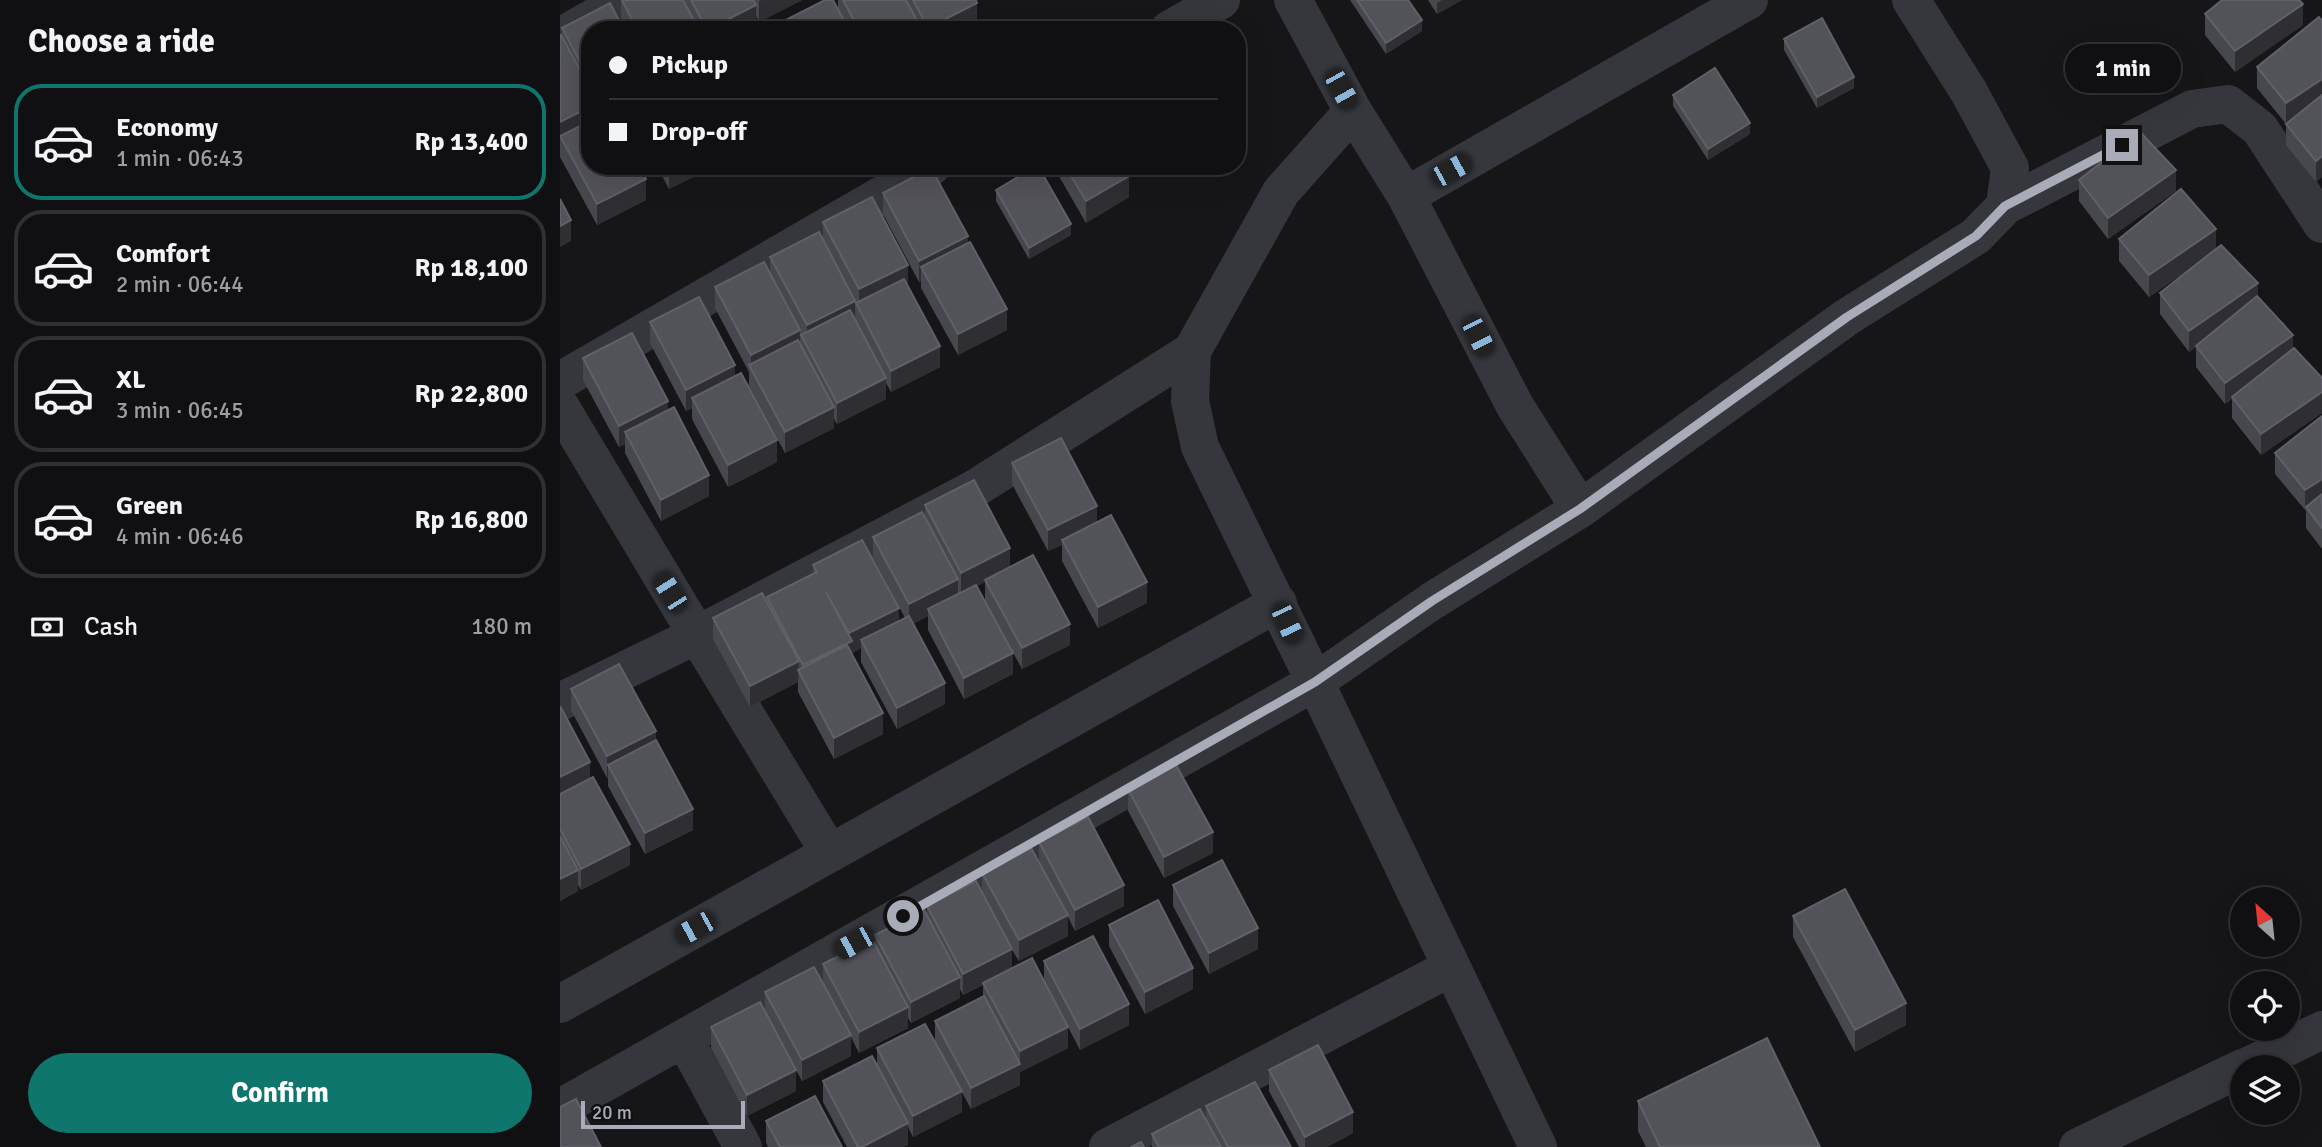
<!DOCTYPE html>
<meta charset="utf-8">
<style>
:root{--surface:#101012;--page:#19191b;--text:#f1f3f6;--muted:#9c9d9f;--line:#303032;--accent:#0f766e}
body{margin:0;font-family:Signika,sans-serif;background:var(--page);color:var(--text);height:100vh;display:flex;flex-direction:column;font-size:26px;white-space:nowrap}
*{box-sizing:border-box;margin:0}
p{font-size:23px;color:var(--muted)}
.icon{flex:none;width:38px;height:38px;fill:none;stroke:currentColor;stroke-width:2;stroke-linecap:round;stroke-linejoin:round}
.map{position:relative;flex:1;overflow:hidden}
.sheet{display:flex;flex-direction:column;background:var(--surface);width:560px}
.sheet>*{flex:none}
.hud{position:absolute;left:21px;top:21px;width:665px;height:154px;border-radius:28px;box-shadow:0 7px 28px #0002,0 0 0 2px var(--line);display:grid;align-content:center;height:154px;padding:0 28px;background:var(--surface)}
.needle{width:46px;rotate:333deg}
.fabs{position:absolute;left:1670px;top:887px;display:grid;gap:14px}
.fabs a{display:grid;place-items:center;width:70px;height:70px;border-radius:50%;background:var(--surface);box-shadow:0 7px 28px #0002,0 0 0 2px var(--line);font-size:35px}
.scale{position:absolute;left:21px;bottom:18px;width:164px;box-sizing:border-box;padding-left:7px;border:4px solid #a7acb8;border-top:0;font-size:19px;line-height:24px;white-space:nowrap;color:#a7acb8;-webkit-text-stroke:5px #111113;paint-order:stroke}
.end{position:absolute;width:32px;height:32px;margin:-16px;border:9px solid #a7acb8;background:#111;box-shadow:0 0 0 4px #111}
.from{border-radius:50%}
.bubble{position:absolute;height:49px;border-radius:24px;background:var(--surface);box-shadow:0 7px 28px #0002,0 0 0 2px var(--line);font-size:23px;font-weight:800;line-height:49px;text-align:center}
.car{position:absolute;width:21px;height:42px;margin:-21px -10px;border-radius:9px;box-shadow:0 0 5px 2px #0007;background:linear-gradient(#222 24%,#8ab4d8 0 40%,#222 0 76%,#8ab4d8 0 86%,#222 0)}
.hud b{display:flex;align-items:center;gap:24px;height:66px;font-size:26px}
.hud b+b{border-top:2px solid var(--line)}
.hud i{width:18px;height:18px;background:var(--text)}
ul{padding:0;list-style:none}
li{display:flex;align-items:center;gap:21px;height:116px;margin:0 14px 10px;padding:0 14px;border:4px solid var(--line);border-radius:28px}
li div{flex:1}
li b{display:block;font-size:26px}
li em{font-style:normal;font-weight:800}
li.active{border-color:var(--accent)}
li>.icon{width:63px;height:63px;stroke-width:1.5}
h2{padding:0 28px;font-size:32px;line-height:84px}
.pay{display:flex;align-items:center;gap:18px;height:77px;padding:0 28px;font-size:26px}
.pay p{margin-inline-start:auto}
.cta{display:flex;gap:14px;margin-top:auto;padding:14px 28px}
.cta a{flex:1;height:80px;border-radius:42px;background:var(--accent);color:#fff;font-size:28px;font-weight:800;line-height:80px;text-align:center}
main{display:flex;flex:1;min-height:0}
.map>svg:first-child{display:block}
</style>
<main>
<section class="sheet">
<h2>Choose a ride</h2>
<ul>
<li class="active"><svg class="icon" aria-label="car" viewBox="0 0 24 24"><path d="M5 17H2v-5l4-1 3-4h7l3 4 3 1v5h-3M9 17h6M6 11h13"/><circle cx="7" cy="17" r="2"/><circle cx="17" cy="17" r="2"/></svg><div><b>Economy</b><p>1 min · 06:43</p></div><em>Rp 13,400</em></li>
<li><svg class="icon" aria-label="car" viewBox="0 0 24 24"><path d="M5 17H2v-5l4-1 3-4h7l3 4 3 1v5h-3M9 17h6M6 11h13"/><circle cx="7" cy="17" r="2"/><circle cx="17" cy="17" r="2"/></svg><div><b>Comfort</b><p>2 min · 06:44</p></div><em>Rp 18,100</em></li>
<li><svg class="icon" aria-label="car" viewBox="0 0 24 24"><path d="M5 17H2v-5l4-1 3-4h7l3 4 3 1v5h-3M9 17h6M6 11h13"/><circle cx="7" cy="17" r="2"/><circle cx="17" cy="17" r="2"/></svg><div><b>XL</b><p>3 min · 06:45</p></div><em>Rp 22,800</em></li>
<li><svg class="icon" aria-label="car" viewBox="0 0 24 24"><path d="M5 17H2v-5l4-1 3-4h7l3 4 3 1v5h-3M9 17h6M6 11h13"/><circle cx="7" cy="17" r="2"/><circle cx="17" cy="17" r="2"/></svg><div><b>Green</b><p>4 min · 06:46</p></div><em>Rp 16,800</em></li>
</ul>
<div class="pay"><svg class="icon" aria-label="cash" viewBox="0 0 24 24"><path d="M3 7h18v10H3z"/><circle cx="12" cy="12" r="2"/></svg>Cash<p>180 m</p></div>
<div class="cta"><a>Confirm</a></div>
</section>
<div class="map">
<svg width="1762" height="1147" viewBox="0 0 1762 1147">
<rect width="100%" height="100%" fill="#161618"/>
<g fill="none" stroke-linecap="round" stroke-linejoin="round">
<path stroke="#36373d" stroke-width="38" d="M 733,0 L 793,111 L 846,196 L 955,406 L 1020,509 L 1287,317 L 1416,236 L 1445,206 L 1450,168 L 1409,92 L 1351,0
M 609,30 L 661,0
M 0,37 L 64,0
M 793,111 L 721,192 L 632,351 L 630,401 L 640,447 L 755,682 L 872,601 L 1020,509
M 846,196 L 1189,0
M 1445,206 L 1632,109 L 1668,104 L 1700,129 L 1762,224
M 0,381 L 372,166
M 0,406 L 137,635 L 414,489 L 632,351
M 0,702 L 137,635 L 269,852
M 0,1004 L 718,603
M 125,1040 L 183,1147
M 1684,1068 L 1762,1030
M 0,1108 L 755,682 L 978,1147
M 548,1147 L 890,968
M 1518,1147 L 1682,1068"/>
</g>
<path fill="#47484d" d="M 61,0 L 242,0 L 199,22 L 196,16 L 196,26 L 188,30 L 66,30 L 61,19 Z
M 278,0 L 416,0 L 417,24 L 407,30 L 222,30 L 222,22 L 278,9 Z
M 790,0 L 848,0 L 862,31 L 826,54 Z
M 868,0 L 902,0 L 877,14 Z
M 1645,14 L 1743,25 L 1675,72 L 1645,35 Z
M 1762,21 L 1762,177 L 1756,182 L 1726,145 L 1726,124 L 1697,88 L 1697,67 Z
M 2,28 L 30,30 L 30,166 L 86,200 L 37,225 L 0,157 L 0,36 L 2,36 Z
M 1224,39 L 1294,88 L 1257,108 L 1224,50 Z
M 1113,95 L 1190,134 L 1148,160 L 1113,106 Z
M 97,166 L 155,166 L 109,189 Z
M 493,166 L 564,166 L 569,197 L 526,223 Z
M 1519,180 L 1616,191 L 1548,239 L 1519,201 Z
M 436,190 L 511,235 L 469,259 L 436,201 Z
M 323,193 L 408,243 L 447,330 L 398,355 L 361,288 L 361,281 L 359,282 L 323,214 Z
M 263,222 L 348,286 L 380,367 L 331,392 L 326,383 L 326,399 L 277,424 L 274,419 L 274,428 L 225,453 L 189,386 L 189,372 L 155,308 L 155,287 L 210,274 L 210,257 L 263,240 Z
M 1559,239 L 1656,249 L 1698,297 L 1733,348 L 1762,378 L 1762,413 L 1701,455 L 1672,418 L 1672,399 L 1665,404 L 1636,367 L 1636,347 L 1629,352 L 1600,314 L 1600,293 L 1644,259 L 1589,297 L 1559,261 Z
M 90,322 L 175,376 L 217,462 L 168,487 L 132,419 L 132,408 L 126,411 L 90,343 Z
M 23,358 L 108,410 L 149,496 L 101,521 L 65,453 L 65,444 L 59,447 L 23,380 Z
M 1762,416 L 1762,549 L 1746,528 L 1746,511 L 1715,474 L 1715,453 Z
M 452,463 L 537,522 L 587,603 L 538,628 L 502,561 L 502,545 L 488,551 L 452,484 Z
M 365,505 L 450,567 L 510,645 L 462,669 L 425,601 L 425,582 L 417,586 L 453,674 L 404,699 L 368,630 L 368,616 L 353,624 L 385,704 L 337,729 L 301,662 L 301,648 L 292,653 L 292,655 L 323,734 L 274,759 L 238,692 L 238,682 L 190,707 L 153,639 L 153,618 L 207,601 L 207,597 L 253,574 L 253,565 L 339,621 L 345,618 L 313,558 L 313,537 L 365,519 Z
M 11,689 L 96,741 L 133,830 L 85,854 L 48,786 L 48,777 L 47,778 L 11,710 Z
M 0,706 L 30,778 L 70,865 L 21,890 L 18,885 L 18,891 L 0,901 Z
M 568,789 L 653,853 L 604,878 L 568,811 Z
M 479,842 L 564,906 L 515,931 L 508,917 L 508,936 L 459,961 L 452,950 L 452,968 L 484,981 L 484,961 L 569,1025 L 520,1050 L 508,1027 L 508,1048 L 460,1072 L 460,1085 L 411,1109 L 378,1048 L 402,1112 L 353,1137 L 348,1127 L 348,1145 L 343,1147 L 287,1147 L 263,1102 L 263,1081 L 317,1066 L 317,1048 L 375,1042 L 375,1021 L 423,996 L 423,985 L 403,995 L 400,989 L 400,998 L 351,1023 L 348,1018 L 348,1028 L 299,1053 L 291,1037 L 291,1056 L 242,1081 L 227,1054 L 236,1091 L 187,1116 L 151,1048 L 151,1027 L 205,1012 L 205,992 L 263,984 L 263,964 L 315,945 L 315,935 L 367,916 L 367,906 L 422,892 L 422,873 L 479,863 Z
M 613,885 L 698,949 L 649,974 L 613,906 Z
M 1233,916 L 1346,1025 L 1295,1052 L 1233,937 Z
M 549,925 L 633,989 L 585,1014 L 549,946 Z
M 709,1070 L 793,1133 L 767,1147 L 739,1147 L 709,1091 Z
M 1078,1101 L 1260,1147 L 1086,1147 L 1078,1131 Z
M 646,1106 L 731,1147 L 592,1147 L 592,1134 L 646,1120 Z
M 206,1121 L 282,1147 L 208,1147 L 206,1142 Z"/>
<path fill="#2f2f33" d="M 201,0 L 242,0 L 199,22 L 199,1 Z
M 882,0 L 902,0 L 877,14 L 877,3 Z
M 417,3 L 417,24 L 407,30 L 368,30 L 368,28 Z
M 1743,4 L 1743,25 L 1675,72 L 1675,51 Z
M 196,5 L 196,26 L 188,30 L 147,30 Z
M 862,20 L 862,31 L 826,54 L 826,43 Z
M 1294,77 L 1294,88 L 1257,108 L 1257,97 Z
M 1762,79 L 1762,100 L 1726,124 L 1726,103 Z
M 30,107 L 30,128 L 0,136 L 0,143 L 0,122 Z
M 1190,123 L 1190,134 L 1148,160 L 1148,149 Z
M 1762,156 L 1762,177 L 1756,182 L 1756,161 Z
M 113,166 L 155,166 L 109,189 L 109,168 Z
M 1616,170 L 1616,191 L 1548,239 L 1548,218 Z
M 569,176 L 569,197 L 526,223 L 526,201 Z
M 86,179 L 86,200 L 37,225 L 37,204 Z
M 11,220 L 11,241 L 0,247 L 0,226 Z
M 511,224 L 511,235 L 469,259 L 469,248 Z
M 1656,229 L 1656,250 L 1589,297 L 1589,275 Z
M 408,236 L 408,257 L 361,267 L 361,281 L 359,282 L 359,261 Z
M 348,265 L 348,286 L 299,311 L 299,289 Z
M 1698,283 L 1698,304 L 1629,352 L 1629,331 Z
M 295,301 L 295,322 L 247,346 L 247,325 Z
M 447,309 L 447,330 L 398,355 L 398,334 Z
M 240,330 L 240,351 L 191,369 L 191,355 Z
M 1733,335 L 1733,356 L 1672,397 L 1672,399 L 1665,404 L 1665,383 Z
M 380,346 L 380,367 L 331,392 L 331,371 Z
M 175,365 L 175,386 L 132,398 L 132,408 L 126,411 L 126,390 Z
M 326,378 L 326,399 L 277,424 L 277,403 Z
M 1762,392 L 1762,413 L 1701,455 L 1701,434 Z
M 108,401 L 108,422 L 65,432 L 65,444 L 59,447 L 59,426 Z
M 274,407 L 274,428 L 225,453 L 225,432 Z
M 217,440 L 217,462 L 168,487 L 168,465 Z
M 149,475 L 149,496 L 101,521 L 101,500 Z
M 1762,479 L 1762,500 L 1746,507 L 1745,511 L 1745,490 Z
M 537,506 L 537,527 L 502,540 L 502,545 L 488,551 L 488,530 Z
M 450,548 L 450,569 L 401,594 L 401,573 Z
M 398,579 L 398,601 L 368,609 L 368,616 L 349,626 L 349,604 Z
M 587,582 L 587,603 L 538,628 L 538,607 Z
M 339,608 L 339,629 L 301,640 L 301,648 L 292,653 L 292,662 L 243,681 L 243,665 L 289,642 L 289,633 Z
M 510,624 L 510,645 L 462,669 L 462,648 Z
M 453,653 L 453,674 L 404,699 L 404,678 Z
M 239,661 L 238,682 L 190,707 L 190,686 Z
M 385,683 L 385,704 L 337,729 L 337,708 Z
M 323,713 L 323,734 L 274,759 L 274,738 Z
M 96,731 L 96,753 L 48,765 L 48,777 L 47,778 L 47,756 Z
M 30,762 L 30,783 L 0,798 L 0,777 Z
M 133,809 L 133,830 L 85,854 L 85,833 Z
M 653,832 L 653,853 L 604,878 L 604,857 Z
M 70,844 L 70,865 L 21,890 L 21,869 Z
M 18,870 L 18,891 L 0,901 L 0,879 Z
M 564,885 L 564,906 L 515,931 L 515,910 Z
M 508,915 L 508,936 L 459,961 L 459,940 Z
M 698,928 L 698,949 L 649,974 L 649,953 Z
M 452,949 L 452,970 L 403,995 L 403,974 Z
M 633,968 L 633,989 L 585,1014 L 585,992 Z
M 400,977 L 400,998 L 351,1023 L 351,1002 Z
M 1346,1003 L 1346,1025 L 1295,1052 L 1295,1030 Z
M 569,1004 L 569,1025 L 520,1050 L 520,1029 Z
M 348,1007 L 348,1028 L 299,1053 L 299,1032 Z
M 508,1027 L 508,1048 L 460,1072 L 460,1085 L 411,1109 L 411,1088 L 460,1064 L 460,1051 Z
M 291,1035 L 291,1056 L 242,1081 L 242,1060 Z
M 236,1070 L 236,1091 L 187,1116 L 187,1095 Z
M 402,1091 L 402,1112 L 353,1137 L 353,1116 Z
M 793,1112 L 793,1133 L 767,1147 L 745,1147 L 745,1137 Z
M 348,1123 L 348,1145 L 343,1147 L 302,1147 Z"/>
<path fill="#525259" stroke="#5f6068" stroke-width="2" d="M 62,0 L 123,0 L 139,30 L 77,30 Z
M 131,0 L 193,0 L 196,5 L 147,30 Z
M 265,0 L 273,0 L 289,30 L 226,30 L 222,22 Z
M 283,0 L 346,0 L 362,30 L 299,30 Z
M 353,0 L 416,0 L 417,3 L 368,28 Z
M 797,0 L 848,0 L 862,20 L 826,43 Z
M 1662,0 L 1739,0 L 1743,4 L 1675,51 L 1645,14 Z
M 50,3 L 64,30 L 30,30 L 30,81 L 2,28 Z
M 1759,17 L 1762,21 L 1762,79 L 1726,103 L 1697,67 Z
M 1262,18 L 1294,77 L 1257,97 L 1224,39 Z
M 1,35 L 30,88 L 30,107 L 0,122 L 0,36 Z
M 1155,68 L 1190,123 L 1148,149 L 1113,95 Z
M 1762,95 L 1762,156 L 1756,161 L 1726,124 Z
M 30,121 L 30,166 L 79,166 L 86,179 L 37,204 L 0,136 Z
M 1580,132 L 1616,170 L 1548,218 L 1519,180 Z
M 476,166 L 478,166 L 511,224 L 469,248 L 436,190 Z
M 505,166 L 564,166 L 569,176 L 526,201 Z
M 371,168 L 408,236 L 359,261 L 323,193 Z
M 1621,189 L 1656,229 L 1589,275 L 1559,239 Z
M 312,197 L 348,265 L 299,289 L 263,222 Z
M 0,199 L 11,220 L 0,226 Z
M 259,232 L 295,301 L 247,325 L 210,257 Z
M 410,242 L 447,309 L 398,334 L 361,267 Z
M 1661,245 L 1698,283 L 1629,331 L 1600,293 Z
M 204,262 L 240,330 L 191,355 L 155,287 Z
M 344,279 L 380,346 L 331,371 L 296,303 Z
M 1697,296 L 1733,335 L 1665,383 L 1636,346 Z
M 139,297 L 175,365 L 126,390 L 90,322 Z
M 290,310 L 326,378 L 277,403 L 241,335 Z
M 72,333 L 108,401 L 59,426 L 23,358 Z
M 238,340 L 274,407 L 225,432 L 189,365 Z
M 1734,348 L 1762,378 L 1762,392 L 1701,434 L 1672,397 Z
M 181,373 L 217,440 L 168,465 L 132,398 Z
M 114,407 L 149,475 L 101,500 L 65,432 Z
M 1762,416 L 1762,479 L 1745,490 L 1715,453 Z
M 501,438 L 537,506 L 488,530 L 452,463 Z
M 414,480 L 450,548 L 401,573 L 365,505 Z
M 1762,494 L 1762,528 L 1746,507 Z
M 362,512 L 398,579 L 349,604 L 313,537 Z
M 551,515 L 587,582 L 538,607 L 502,540 Z
M 302,540 L 339,608 L 289,633 L 266,592 L 292,641 L 243,665 L 207,597 L 257,572 L 253,565 Z
M 473,555 L 510,624 L 462,648 L 425,580 Z
M 416,585 L 453,653 L 404,678 L 368,609 Z
M 202,593 L 239,661 L 190,686 L 153,618 Z
M 349,616 L 385,683 L 337,708 L 301,640 Z
M 287,645 L 323,713 L 274,738 L 238,670 Z
M 59,664 L 96,731 L 47,756 L 11,689 Z
M 0,706 L 30,762 L 0,777 Z
M 96,740 L 133,809 L 85,833 L 48,765 Z
M 616,765 L 653,832 L 604,857 L 568,789 Z
M 33,777 L 70,844 L 21,869 L 0,829 L 0,794 Z
M 528,817 L 564,885 L 515,910 L 479,842 Z
M 0,836 L 18,870 L 0,879 Z
M 471,848 L 508,915 L 459,940 L 422,873 Z
M 662,860 L 698,928 L 649,953 L 613,885 Z
M 416,881 L 452,949 L 403,974 L 367,906 Z
M 1285,889 L 1346,1003 L 1295,1030 L 1233,916 Z
M 598,900 L 633,968 L 585,992 L 549,925 Z
M 364,910 L 400,977 L 351,1002 L 315,935 Z
M 533,936 L 569,1004 L 520,1029 L 484,961 Z
M 312,939 L 348,1007 L 299,1032 L 263,964 Z
M 472,958 L 508,1027 L 460,1051 L 423,983 Z
M 254,967 L 291,1035 L 242,1060 L 205,992 Z
M 424,996 L 460,1064 L 411,1088 L 375,1021 Z
M 200,1002 L 236,1070 L 187,1095 L 151,1027 Z
M 365,1024 L 402,1091 L 353,1116 L 317,1048 Z
M 1207,1038 L 1260,1147 L 1100,1147 L 1078,1101 Z
M 758,1045 L 793,1112 L 745,1137 L 709,1070 Z
M 312,1056 L 348,1123 L 302,1147 L 298,1147 L 263,1081 Z
M 695,1082 L 731,1147 L 668,1147 L 646,1106 Z
M 255,1096 L 282,1147 L 220,1147 L 206,1121 Z
M 16,1099 L 41,1147 L 0,1147 L 0,1107 Z
M 640,1109 L 661,1147 L 599,1147 L 592,1134 Z
M 581,1142 L 584,1147 L 571,1147 Z"/>
<g fill="none" stroke-linecap="round" stroke-linejoin="round">
<path stroke="#a7acb8" stroke-width="9" d="M 343,916 L 755,682 L 872,601 L 1020,509 L 1287,317 L 1416,236 L 1445,206 L 1562,145"/>
</g>
</svg>
<div class="fabs">
<a><svg class="needle" viewBox="-14 -14 28 28"><path d="M0-13l5 13h-10z" fill="#e53935"/><path d="M0 13l5-13h-10z" fill="#9c9d9f"/></svg></a>
<a><svg class="icon" aria-label="locate" viewBox="0 0 24 24"><circle cx="12" cy="12" r="6"/><path d="M12 2v4M12 18v4M2 12h4M18 12h4"/></svg></a>
<a><svg class="icon" aria-label="layers" viewBox="0 0 24 24"><path d="M12 4l9 5-9 5-9-5zM3 14l9 5 9-5"/></svg></a>
</div>
<div class="scale">20 m</div>
<i class="end from" style="left:343px;top:916px"></i>
<i class="end" style="left:1562px;top:145px"></i>
<div class="bubble" style="left:1505px;top:44px;width:116px">1 min</div>
<i class="car" style="left:781px;top:89px;rotate:151deg"></i>
<i class="car" style="left:891px;top:170px;rotate:61deg"></i>
<i class="car" style="left:918px;top:336px;rotate:153deg"></i>
<i class="car" style="left:110px;top:592px;rotate:328deg"></i>
<i class="car" style="left:727px;top:623px;rotate:155deg"></i>
<i class="car" style="left:135px;top:928px;rotate:241deg"></i>
<i class="car" style="left:294px;top:943px;rotate:241deg"></i>
<div class="hud">
<b><i class="from"></i>Pickup</b>
<b><i></i>Drop-off</b>
</div>
</div>
</main>
